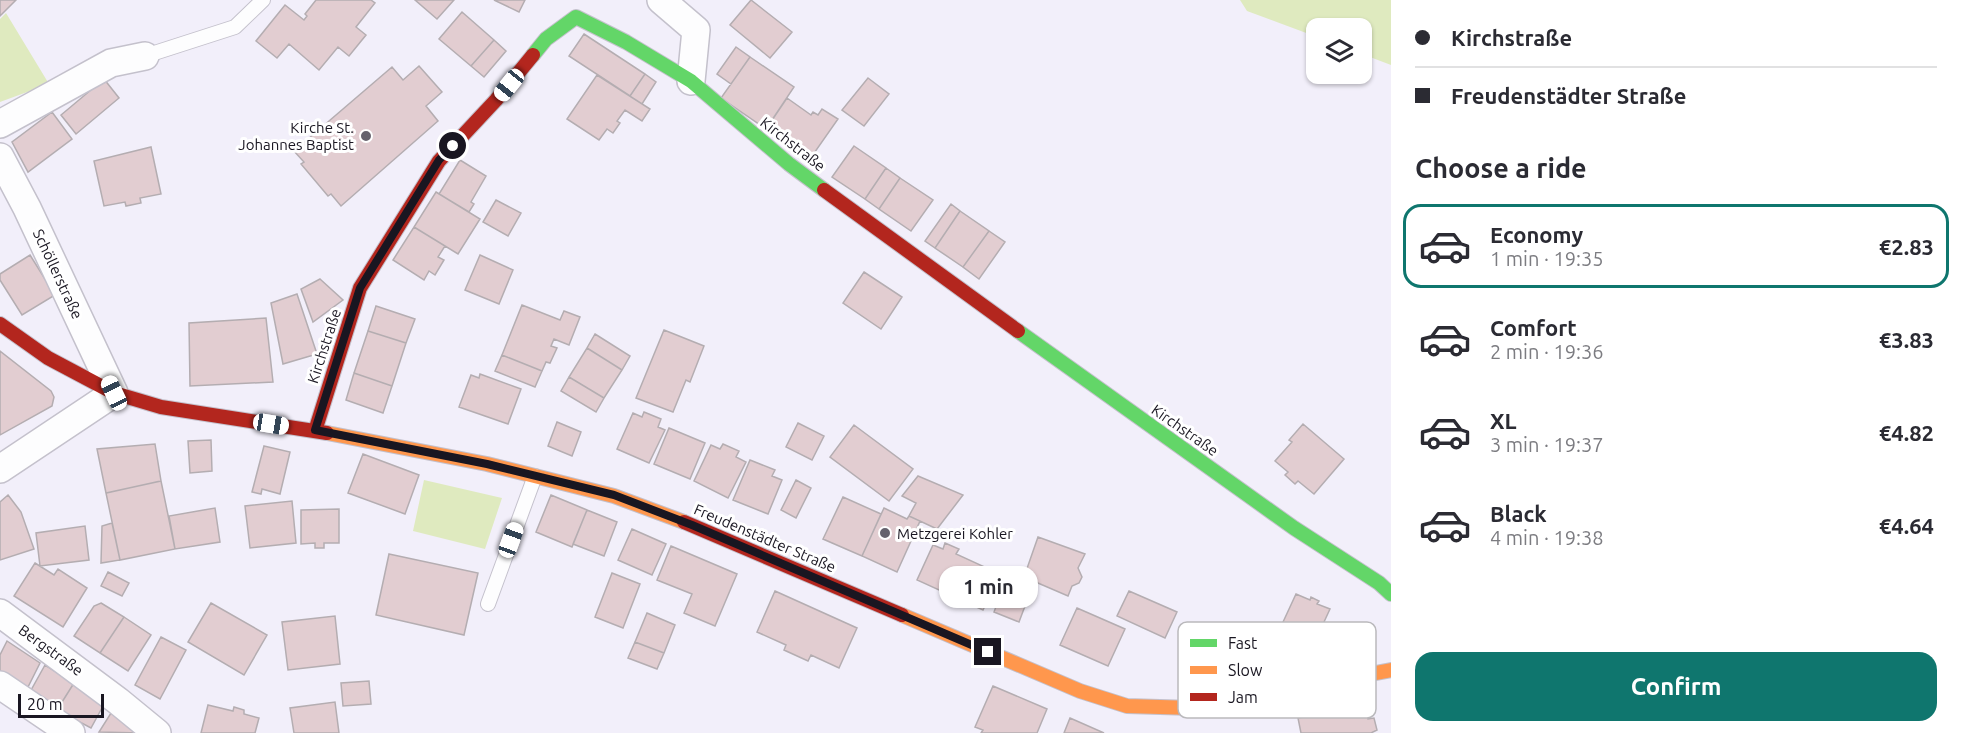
<!DOCTYPE html>
<meta charset="utf-8">
<style>
:root{--surface:#fff;--page:#f7f7f7;--text:#2b2b33;--muted:#7c7c81;--line:#e1e1e2;--accent:#0f766e}
body{margin:0;font-family:Ubuntu,sans-serif;background:var(--page);color:var(--text);height:100vh;display:flex;flex-direction:column;font-size:22px;white-space:nowrap}
*{box-sizing:border-box;margin:0}
p{font-size:20px;color:var(--muted)}
.icon{flex:none;width:33px;height:33px;fill:none;stroke:currentColor;stroke-width:2;stroke-linecap:round;stroke-linejoin:round}
.map{position:relative;flex:1;overflow:hidden}
.details{display:flex;flex-direction:column;background:var(--surface);width:570px}
.details>*{flex:none}
.hud{display:grid;align-content:center;height:132px;padding:0 24px;background:var(--surface)}
.tools{position:absolute;left:1306px;top:18px;display:grid;gap:12px}
.tools a{display:grid;place-items:center;width:66px;height:66px;border-radius:12px;background:var(--surface);box-shadow:0 2px 4px #0004;font-size:30px}
.scale{position:absolute;left:18px;bottom:15px;width:86px;box-sizing:border-box;padding-left:6px;border:3px solid #191621;border-top:0;font-size:16px;line-height:21px;white-space:nowrap;color:#191621;-webkit-text-stroke:4px #fff;paint-order:stroke}
.end{position:absolute;width:27px;height:27px;margin:-14px;border:8px solid #191621;background:#fff;box-shadow:0 0 0 3px #fff}
.from{border-radius:50%}
.bubble{position:absolute;height:42px;border-radius:18px;background:var(--surface);box-shadow:0 2px 4px #0004;font-size:20px;font-weight:700;line-height:42px;text-align:center}
.car{position:absolute;width:18px;height:36px;margin:-18px -9px;border-radius:8px;box-shadow:0 0 4px 2px #0007;background:linear-gradient(#fff 24%,#345 0 40%,#fff 0 76%,#345 0 86%,#fff 0)}
.hud b{display:flex;align-items:center;gap:21px;height:57px;font-size:22px}
.hud b+b{border-top:2px solid var(--line)}
.hud i{width:15px;height:15px;background:var(--text)}
ul{padding:0;list-style:none}
li{display:flex;align-items:center;gap:18px;height:84px;margin:0 12px 9px;padding:0 12px;border:3px solid transparent;border-radius:18px}
li div{flex:1}
li b{display:block;font-size:22px}
li em{font-style:normal;font-weight:700}
li.on{border-color:var(--accent)}
li>.icon{width:54px;height:54px;stroke-width:1.5}
h2{padding:0 24px;font-size:27px;line-height:72px}
.primary-button{display:flex;gap:12px;margin-top:auto;padding:12px 24px}
.primary-button a{flex:1;height:69px;border-radius:18px;background:var(--accent);color:#fff;font-size:24px;font-weight:700;line-height:69px;text-align:center}
main{display:flex;flex:1;min-height:0}
.map>svg:first-child{display:block}
</style>
<main>
<div class="map">
<svg width="1391" height="733" viewBox="0 0 1391 733">
<rect width="100%" height="100%" fill="#f2effa"/>
<path fill="#dfeabf" d="M 1240,0 L 1391,0 L 1391,65 L 1362,54 L 1362,28 L 1317,28 L 1317,37 L 1247,11 Z
M 6,13 L 49,84 L 0,102 L 0,19 Z
M 424,480 L 502,498 L 485,549 L 413,531 Z"/>
<path fill="#e2cdd1" stroke="#b4adb1" stroke-width="1.5" d="M 0,0 L 16,0 L 0,16 Z
M 316,0 L 371,0 L 375,3 L 356,27 L 366,35 L 349,56 L 338,47 L 319,70 L 289,44 L 277,58 L 256,41 L 285,5 L 304,20 L 307,16 L 305,14 Z
M 415,0 L 454,0 L 437,19 Z
M 494,0 L 525,0 L 519,12 Z
M 751,0 L 792,32 L 770,58 L 730,25 Z
M 462,12 L 494,40 L 471,66 L 439,39 Z
M 584,34 L 645,74 L 630,96 L 569,56 Z
M 494,40 L 506,51 L 484,77 L 471,66 Z
M 736,47 L 750,57 L 731,84 L 717,74 Z
M 750,57 L 794,87 L 766,129 L 721,98 Z
M 419,66 L 442,92 L 426,106 L 438,121 L 341,206 L 331,194 L 328,196 L 301,164 L 304,162 L 294,151 L 392,67 L 403,80 Z
M 645,74 L 656,82 L 642,104 L 630,96 Z
M 597,75 L 650,109 L 642,121 L 625,110 L 617,121 L 620,123 L 613,133 L 607,129 L 599,140 L 567,119 Z
M 868,78 L 889,94 L 864,126 L 842,110 Z
M 104,79 L 119,98 L 76,134 L 61,115 Z
M 787,98 L 811,115 L 813,112 L 818,115 L 822,109 L 838,119 L 810,159 L 766,129 Z
M 52,112 L 72,139 L 28,172 L 12,142 Z
M 854,146 L 886,168 L 865,199 L 832,177 Z
M 151,147 L 161,194 L 140,198 L 141,203 L 126,206 L 125,202 L 104,206 L 94,161 Z
M 460,160 L 486,176 L 471,202 L 474,204 L 469,212 L 439,194 Z
M 886,168 L 900,178 L 879,209 L 865,199 Z
M 900,178 L 933,200 L 911,231 L 879,209 Z
M 436,192 L 480,219 L 458,254 L 414,227 Z
M 496,200 L 521,213 L 508,236 L 483,222 Z
M 951,204 L 960,211 L 935,248 L 925,241 Z
M 960,211 L 989,231 L 963,267 L 935,248 Z
M 414,227 L 445,246 L 438,257 L 444,260 L 435,275 L 429,271 L 424,280 L 393,260 Z
M 989,231 L 1005,242 L 979,279 L 963,267 Z
M 30,255 L 55,295 L 22,315 L 0,280 L 0,274 Z
M 480,255 L 513,270 L 499,304 L 465,290 Z
M 864,272 L 902,297 L 881,329 L 843,303 Z
M 320,279 L 343,300 L 313,322 L 301,289 Z
M 297,294 L 317,354 L 283,364 L 271,303 Z
M 522,305 L 560,320 L 564,311 L 580,317 L 569,345 L 554,339 L 551,346 L 557,348 L 550,363 L 546,362 L 542,371 L 502,355 Z
M 376,306 L 415,319 L 406,343 L 368,331 Z
M 266,318 L 273,382 L 190,386 L 189,323 Z
M 664,330 L 704,346 L 690,382 L 686,380 L 673,412 L 636,398 Z
M 368,331 L 406,343 L 392,386 L 354,373 Z
M 595,334 L 630,356 L 622,370 L 587,348 Z
M 587,348 L 622,370 L 604,398 L 569,377 Z
M 0,351 L 51,391 L 54,397 L 52,406 L 0,435 Z
M 502,355 L 542,371 L 535,387 L 495,371 Z
M 354,373 L 392,386 L 383,413 L 346,400 Z
M 480,374 L 521,389 L 508,424 L 459,407 L 471,375 L 479,378 Z
M 569,377 L 604,398 L 596,412 L 561,391 Z
M 644,412 L 661,419 L 658,427 L 665,430 L 649,463 L 617,449 L 633,413 L 642,417 Z
M 557,422 L 581,432 L 572,456 L 548,446 Z
M 798,423 L 824,436 L 812,460 L 786,447 Z
M 1303,424 L 1344,459 L 1314,494 L 1298,481 L 1295,484 L 1285,475 L 1288,472 L 1275,461 L 1292,442 L 1289,440 Z
M 854,425 L 913,469 L 889,501 L 830,457 Z
M 669,428 L 705,443 L 690,479 L 654,464 Z
M 211,440 L 212,471 L 190,473 L 188,441 Z
M 155,444 L 161,481 L 106,493 L 97,449 Z
M 723,444 L 739,451 L 736,457 L 746,462 L 728,498 L 694,481 L 711,445 L 720,449 Z
M 264,446 L 290,452 L 280,494 L 262,489 L 261,494 L 252,492 Z
M 363,454 L 419,475 L 405,514 L 348,493 Z
M 750,460 L 775,470 L 772,476 L 782,480 L 768,514 L 733,500 Z
M 918,476 L 963,495 L 937,529 L 909,516 L 916,503 L 902,496 Z
M 796,480 L 811,488 L 796,518 L 781,510 Z
M 161,481 L 175,549 L 120,560 L 106,493 Z
M 8,495 L 21,512 L 34,549 L 0,560 L 0,502 Z
M 551,495 L 587,510 L 572,547 L 536,532 Z
M 843,497 L 881,514 L 862,556 L 823,539 Z
M 292,501 L 296,543 L 250,548 L 245,506 Z
M 215,508 L 220,542 L 175,549 L 169,516 Z
M 884,508 L 907,519 L 909,516 L 920,521 L 897,572 L 862,556 Z
M 339,509 L 339,543 L 324,543 L 324,548 L 315,548 L 315,543 L 301,544 L 301,510 Z
M 587,510 L 617,522 L 604,556 L 573,544 Z
M 112,523 L 120,560 L 101,563 L 102,526 Z
M 85,526 L 89,560 L 40,566 L 36,533 Z
M 632,529 L 666,544 L 652,575 L 618,560 Z
M 1038,537 L 1085,554 L 1078,568 L 1082,577 L 1079,583 L 1072,586 L 1068,596 L 1024,577 Z
M 945,543 L 959,549 L 956,554 L 1000,574 L 983,610 L 917,580 L 933,545 L 943,549 Z
M 671,546 L 737,574 L 715,626 L 684,613 L 692,594 L 657,580 Z
M 389,554 L 478,573 L 464,635 L 376,615 Z
M 35,563 L 54,575 L 58,569 L 87,588 L 63,627 L 14,596 Z
M 108,572 L 129,583 L 122,596 L 101,586 Z
M 612,573 L 640,584 L 623,628 L 595,617 Z
M 1024,577 L 1034,582 L 1019,622 L 994,612 L 1005,583 L 1018,589 Z
M 775,591 L 857,628 L 839,668 L 811,655 L 808,661 L 784,650 L 786,645 L 757,632 Z
M 1129,591 L 1177,612 L 1165,638 L 1117,616 Z
M 1296,594 L 1310,600 L 1311,597 L 1319,601 L 1317,604 L 1330,609 L 1311,650 L 1277,635 Z
M 101,603 L 124,617 L 100,653 L 74,636 L 94,606 Z
M 211,603 L 267,635 L 244,675 L 188,642 Z
M 1077,608 L 1125,629 L 1108,666 L 1060,645 Z
M 647,613 L 675,625 L 664,653 L 635,642 Z
M 335,616 L 340,664 L 288,670 L 282,622 Z
M 124,617 L 151,635 L 128,671 L 100,653 Z
M 161,637 L 186,650 L 160,699 L 135,685 Z
M 7,641 L 40,663 L 27,689 L 0,676 L 0,655 Z
M 635,642 L 664,653 L 657,669 L 628,658 Z
M 45,665 L 74,683 L 57,710 L 30,692 Z
M 369,681 L 371,704 L 343,706 L 341,683 Z
M 74,683 L 103,706 L 91,728 L 57,710 Z
M 993,686 L 1047,709 L 1037,733 L 981,733 L 983,730 L 975,727 Z
M 335,702 L 339,733 L 294,733 L 290,708 Z
M 1366,704 L 1368,719 L 1374,718 L 1377,730 L 1371,733 L 1301,733 L 1298,718 Z
M 208,705 L 233,711 L 234,707 L 244,710 L 244,714 L 259,718 L 255,733 L 201,733 Z
M 111,713 L 140,733 L 99,732 Z
M 1070,718 L 1104,733 L 1064,733 Z"/>
<g fill="none" stroke-linecap="round" stroke-linejoin="round">
<defs>
<path id="lane" d="M 145,56 L 235,27 L 263,0
M 488,604 L 535,476"/>
<path id="street" d="M 661,0 L 696,30 L 691,81
M 0,124 L 111,63 L 145,56
M 0,157 L 27,208 L 114,393 L 0,469
M 0,613 L 118,701 L 157,733
M 0,685 L 71,733"/>
<path id="fast" d="M 533,55 L 546,39 L 576,17 L 626,42 L 691,81 L 789,164 L 824,190
M 1018,331 L 1294,528 L 1379,583 L 1391,594"/>
<path id="slow" d="M 327,433 L 487,464 L 614,496 L 684,522
M 902,615 L 1080,691 L 1127,706 L 1193,708 L 1391,670"/>
<path id="jam" d="M 824,190 L 1018,331
M 0,324 L 48,358 L 114,393 L 161,407 L 327,433
M 315,431 L 360,288 L 439,161 L 496,100 L 533,55
M 684,522 L 902,615"/>
</defs>
<use href="#lane" stroke="#c4c1cc" stroke-width="16"/>
<use href="#street" stroke="#c4c1cc" stroke-width="30"/>
<use href="#fast" stroke="#c4c1cc" stroke-width="16"/>
<use href="#slow" stroke="#c4c1cc" stroke-width="16"/>
<use href="#jam" stroke="#c4c1cc" stroke-width="16"/>
<use href="#lane" stroke="#fdfdfe" stroke-width="14"/>
<use href="#street" stroke="#fdfdfe" stroke-width="27"/>
<use href="#fast" stroke="#63d668" stroke-width="14"/>
<use href="#slow" stroke="#ff974d" stroke-width="14"/>
<use href="#jam" stroke="#b3261e" stroke-width="14"/>
</g>
<g fill="none" stroke-linecap="round" stroke-linejoin="round">
<path stroke="#191621" stroke-width="8" d="M 453,146 L 439,160 L 360,288 L 315,430 L 487,464 L 614,495 L 692,525 L 988,652"/>
</g>
<g fill="#65626d" stroke="#fff" stroke-width="2">
<circle cx="366" cy="136" r="6"/>
<circle cx="885" cy="533" r="6"/>
</g>
<g text-anchor="middle" dominant-baseline="central" stroke-width="6" stroke-linejoin="round" paint-order="stroke">
<g font-size="15" fill="#191621" stroke="#fff" text-anchor="end">
<text x="354" y="127">Kirche St.<tspan x="354" dy="17">Johannes Baptist</tspan></text>
<text x="897" y="533" text-anchor="start">Metzgerei Kohler</text>
</g>
<g font-size="15" fill="#191621" stroke="#fff">
<text transform="translate(793 144) rotate(38)">Kirchstraße</text>
<text transform="translate(58 274) rotate(65)">Schöllerstraße</text>
<text transform="translate(324 346) rotate(-72)">Kirchstraße</text>
<text transform="translate(1185 430) rotate(35)">Kirchstraße</text>
<text transform="translate(765 538) rotate(23)">Freudenstädter Straße</text>
<text transform="translate(51 650) rotate(36)">Bergstraße</text>
</g>
</g>
<rect x="1178" y="622" width="198" height="96" rx="9" fill="#fff" stroke="#bab9bc" stroke-width="1.5"/>
<rect x="1190" y="639" width="27" height="8" fill="#63d668"/>
<rect x="1190" y="666" width="27" height="8" fill="#ff974d"/>
<rect x="1190" y="693" width="27" height="8" fill="#b3261e"/>
<g font-size="16" fill="#191621">
<text x="1228" y="649">Fast</text>
<text x="1228" y="676">Slow</text>
<text x="1228" y="703">Jam</text>
</g>
</svg>
<div class="tools">
<a><svg class="icon" aria-label="layers" viewBox="0 0 24 24"><path d="M12 4l9 5-9 5-9-5zM3 14l9 5 9-5"/></svg></a>
</div>
<div class="scale">20 m</div>
<i class="end from" style="left:453px;top:146px"></i>
<i class="end" style="left:988px;top:652px"></i>
<div class="bubble" style="left:939px;top:566px;width:99px">1 min</div>
<i class="car" style="left:509px;top:85px;rotate:219deg"></i>
<i class="car" style="left:114px;top:393px;rotate:335deg"></i>
<i class="car" style="left:271px;top:424px;rotate:99deg"></i>
<i class="car" style="left:511px;top:540px;rotate:20deg"></i>
</div>
<section class="details">
<div class="hud">
<b><i class="from"></i>Kirchstraße</b>
<b><i></i>Freudenstädter Straße</b>
</div>
<h2>Choose a ride</h2>
<ul>
<li class="on"><svg class="icon" aria-label="car" viewBox="0 0 24 24"><path d="M5 17H2v-5l4-1 3-4h7l3 4 3 1v5h-3M9 17h6M6 11h13"/><circle cx="7" cy="17" r="2"/><circle cx="17" cy="17" r="2"/></svg><div><b>Economy</b><p>1 min · 19:35</p></div><em>€2.83</em></li>
<li><svg class="icon" aria-label="car" viewBox="0 0 24 24"><path d="M5 17H2v-5l4-1 3-4h7l3 4 3 1v5h-3M9 17h6M6 11h13"/><circle cx="7" cy="17" r="2"/><circle cx="17" cy="17" r="2"/></svg><div><b>Comfort</b><p>2 min · 19:36</p></div><em>€3.83</em></li>
<li><svg class="icon" aria-label="car" viewBox="0 0 24 24"><path d="M5 17H2v-5l4-1 3-4h7l3 4 3 1v5h-3M9 17h6M6 11h13"/><circle cx="7" cy="17" r="2"/><circle cx="17" cy="17" r="2"/></svg><div><b>XL</b><p>3 min · 19:37</p></div><em>€4.82</em></li>
<li><svg class="icon" aria-label="car" viewBox="0 0 24 24"><path d="M5 17H2v-5l4-1 3-4h7l3 4 3 1v5h-3M9 17h6M6 11h13"/><circle cx="7" cy="17" r="2"/><circle cx="17" cy="17" r="2"/></svg><div><b>Black</b><p>4 min · 19:38</p></div><em>€4.64</em></li>
</ul>
<div class="primary-button"><a>Confirm</a></div>
</section>
</main>
